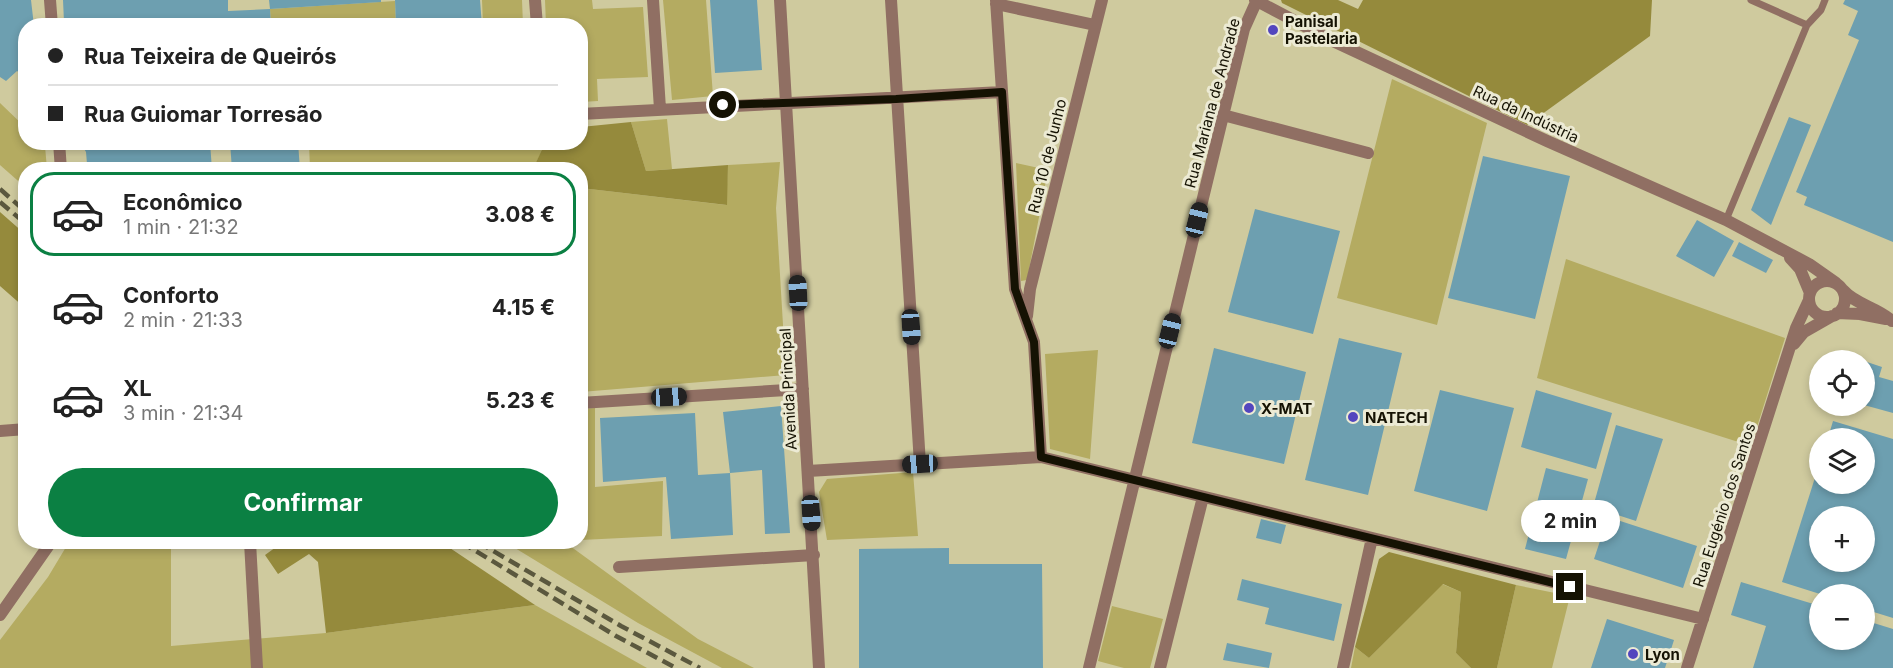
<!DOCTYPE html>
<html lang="pt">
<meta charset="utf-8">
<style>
:root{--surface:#fff;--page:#f6f6f6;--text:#222;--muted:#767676;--line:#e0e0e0;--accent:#0b8043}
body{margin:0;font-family:Inter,sans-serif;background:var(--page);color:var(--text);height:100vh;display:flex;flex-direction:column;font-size:22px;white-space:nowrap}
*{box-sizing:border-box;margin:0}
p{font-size:20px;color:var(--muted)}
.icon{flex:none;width:33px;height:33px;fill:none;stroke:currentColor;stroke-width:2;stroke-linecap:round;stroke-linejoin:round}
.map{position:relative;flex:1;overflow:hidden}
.drawer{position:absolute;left:18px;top:162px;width:570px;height:387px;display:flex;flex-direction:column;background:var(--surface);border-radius:24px;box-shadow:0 3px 9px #0003}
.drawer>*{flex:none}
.top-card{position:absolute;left:18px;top:18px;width:570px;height:132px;border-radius:24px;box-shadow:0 3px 9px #0003;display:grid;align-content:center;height:132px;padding:0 30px;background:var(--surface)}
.tools{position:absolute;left:1809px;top:350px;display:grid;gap:12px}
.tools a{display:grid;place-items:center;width:66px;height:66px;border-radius:50%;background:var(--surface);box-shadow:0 3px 9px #0003;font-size:30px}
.end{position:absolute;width:27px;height:27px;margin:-14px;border:8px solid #151203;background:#fff;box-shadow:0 0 0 3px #fff}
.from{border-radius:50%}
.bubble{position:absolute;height:42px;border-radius:21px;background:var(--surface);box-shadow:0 3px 9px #0003;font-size:20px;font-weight:700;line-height:42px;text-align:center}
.car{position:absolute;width:18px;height:36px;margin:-18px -9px;border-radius:8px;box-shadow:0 0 4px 2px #0007;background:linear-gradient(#222 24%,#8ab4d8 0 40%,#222 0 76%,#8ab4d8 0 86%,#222 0)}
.top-card b{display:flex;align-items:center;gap:21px;height:57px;font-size:22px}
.top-card b+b{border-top:2px solid var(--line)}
.top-card i{width:15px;height:15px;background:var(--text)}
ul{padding:10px 0 0;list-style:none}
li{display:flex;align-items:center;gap:18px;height:84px;margin:0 12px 9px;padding:0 18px;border:3px solid transparent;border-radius:24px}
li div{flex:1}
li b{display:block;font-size:22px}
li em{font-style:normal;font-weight:700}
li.current{border-color:var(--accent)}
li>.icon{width:54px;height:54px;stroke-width:1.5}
.action{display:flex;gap:12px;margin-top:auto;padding:12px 30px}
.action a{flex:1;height:69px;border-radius:36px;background:var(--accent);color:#fff;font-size:24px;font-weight:700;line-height:69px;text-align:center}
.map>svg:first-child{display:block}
</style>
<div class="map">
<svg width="1893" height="668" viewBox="0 0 1893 668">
<rect width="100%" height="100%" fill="#cfca9e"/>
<path fill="#b4ab61" d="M 482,0 L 522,0 L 523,25 L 483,25 Z
M 545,0 L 592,0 L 593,9 L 643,7 L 648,77 L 597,79 L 598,101 L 581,102 L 580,26 L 546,25 Z
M 663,0 L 706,0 L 713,96 L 672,100 Z
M 395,1 L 396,25 L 271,25 L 270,9 Z
M 1392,79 L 1487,123 L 1437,325 L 1337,298 Z
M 0,103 L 25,127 L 26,142 L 42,143 L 45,146 L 47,169 L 26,170 L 25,187 L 0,165 Z
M 667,119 L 672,169 L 646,171 L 631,122 Z
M 309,143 L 545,143 L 533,170 L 310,169 Z
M 780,162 L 776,208 L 786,375 L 581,392 L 581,188 L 726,205 L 728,165 Z
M 1016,163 L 1048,170 L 1027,280 L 1021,281 Z
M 1566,259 L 1785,338 L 1751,446 L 1537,378 Z
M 1098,350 L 1090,459 L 1050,449 L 1045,354 Z
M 595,408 L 595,487 L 663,481 L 662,536 L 581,540 L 581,409 Z
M 913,472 L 918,536 L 827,540 L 819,492 L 827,479 Z
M 69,542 L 171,542 L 171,646 L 326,633 L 535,605 L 647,668 L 0,668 L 0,640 L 48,577 Z
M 505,542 L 575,542 L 570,546 L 698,639 L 754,668 L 722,668 L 638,623 Z
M 1442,584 L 1461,592 L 1456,653 L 1471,668 L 1351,668 L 1355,647 L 1369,658 Z
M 1516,585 L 1570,596 L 1552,668 L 1497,668 Z
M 1112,606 L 1163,619 L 1150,668 L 1124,668 L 1098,661 Z"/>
<path fill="#958a3c" d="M 1281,0 L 1338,0 L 1358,9 L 1363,0 L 1652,0 L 1650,36 L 1527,125 L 1282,3 Z
M 631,122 L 646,171 L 728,165 L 727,205 L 581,188 L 580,170 L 533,169 L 545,143 L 580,142 L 581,127 Z
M 0,212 L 25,234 L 25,308 L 0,286 Z
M 283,542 L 441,542 L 535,605 L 326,633 L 318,562 L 309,554 L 278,574 L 265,555 Z
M 1389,552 L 1516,585 L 1497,668 L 1471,668 L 1456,653 L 1461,592 L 1443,584 L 1369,658 L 1355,647 L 1379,559 Z"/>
<path fill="#6d9fb0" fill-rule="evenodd" d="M 0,0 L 31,0 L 34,26 L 26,26 L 26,77 L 17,71 L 6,81 L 0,77 Z
M 63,0 L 228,0 L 228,11 L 270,9 L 271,26 L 71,26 L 71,21 L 64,22 Z
M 269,0 L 381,0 L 381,2 L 270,9 Z
M 395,0 L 480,0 L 482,26 L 396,26 Z
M 710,0 L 757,0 L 762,70 L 715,73 Z
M 1845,0 L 1893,0 L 1893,242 L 1804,205 L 1807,197 L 1796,192 L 1859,40 L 1848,35 L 1858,11 L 1843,4 Z
M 1789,117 L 1811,125 L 1771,225 L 1751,210 Z
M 80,142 L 210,142 L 212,170 L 98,170 L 98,163 L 87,164 L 86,152 Z
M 230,142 L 298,142 L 300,170 L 232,170 Z
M 1483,156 L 1570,176 L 1535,319 L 1448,298 Z
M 1255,209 L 1340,231 L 1313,334 L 1228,312 Z
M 1697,220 L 1734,241 L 1714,277 L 1676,256 Z
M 1739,242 L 1773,260 L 1766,273 L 1732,256 Z
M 1339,338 L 1402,353 L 1368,495 L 1305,480 Z
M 1214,348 L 1306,372 L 1284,464 L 1192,443 Z
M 1864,361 L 1882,367 L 1879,377 L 1893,381 L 1893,413 L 1864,405 Z
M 1440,390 L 1514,408 L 1487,511 L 1414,491 Z
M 1536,390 L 1612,413 L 1596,469 L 1521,447 Z
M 781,406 L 790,533 L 765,534 L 762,470 L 730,473 L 733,535 L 671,539 L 666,477 L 603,482 L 600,418 L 695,413 L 698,475 L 730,473 L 723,412 Z
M 1833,421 L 1893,439 L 1893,618 L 1864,609 L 1864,594 L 1820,594 L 1782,582 L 1819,465 L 1820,483 L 1864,483 L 1864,438 L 1828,438 ZM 1820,516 L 1864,516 L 1864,561 L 1820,561 Z
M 1616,425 L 1663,439 L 1636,521 L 1593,507 Z
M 1546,468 L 1588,479 L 1566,559 L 1525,549 Z
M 1608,517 L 1697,546 L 1683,588 L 1594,559 Z
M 1261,519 L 1286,525 L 1281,544 L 1256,538 Z
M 949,548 L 949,564 L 1042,564 L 1043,668 L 859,668 L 859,549 Z
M 1242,579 L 1342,604 L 1334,641 L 1265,624 L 1269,608 L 1237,600 Z
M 1741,582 L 1820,606 L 1820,639 L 1864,639 L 1864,620 L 1893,629 L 1893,668 L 1753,668 L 1766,626 L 1731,615 Z
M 1607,619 L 1674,640 L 1665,668 L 1591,668 Z
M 1227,643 L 1272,653 L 1269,668 L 1223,660 Z"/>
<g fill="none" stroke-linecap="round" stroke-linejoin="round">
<path stroke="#906f63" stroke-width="7" d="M 1751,0 L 1807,25
M 1726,220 L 1807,25 L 1821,10 L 1825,0"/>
<path stroke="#906f63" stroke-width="12" d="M 535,0 L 537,26
M 653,0 L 660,109
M 780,0 L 819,668
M 891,0 L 920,464
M 996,0 L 1015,289 L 1034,342 L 1041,457
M 1255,0 L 1333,41 L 1547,141 L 1726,220 L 1809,264 L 1836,283
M 996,4 L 1095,25
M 580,114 L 1002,92
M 1223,115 L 1368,153
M 1790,258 L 1800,269 L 1810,293
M1809 299a18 18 0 1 1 36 0a18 18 0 1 1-36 0Z
M 1843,290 C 1856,305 1877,307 1892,321
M 1837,313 L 1860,314 L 1886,319
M 1027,316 L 1030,289 L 1102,0
M 1794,344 L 1804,332 L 1832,316
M 580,403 L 803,389
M 0,431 L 26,429
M 808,471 L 1041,457 L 1703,619
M 250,542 L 257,668
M 619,567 L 814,555
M 1089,668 L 1244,29 L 1257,0
M 1160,668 L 1203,497
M 1343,668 L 1372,538
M 1687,668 L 1796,328 L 1809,300"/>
<path stroke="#906f63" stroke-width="12" d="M 50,0 L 52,26
M 59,142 L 61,170
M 0,615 L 51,542"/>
<path stroke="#5b583e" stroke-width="4.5" stroke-dasharray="12 6" stroke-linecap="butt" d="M 0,189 L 26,212
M 0,202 L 26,224
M 461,542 L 616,636 L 676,668
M 478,542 L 621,626 L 700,668"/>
</g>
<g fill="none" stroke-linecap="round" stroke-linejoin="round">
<path stroke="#151203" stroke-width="8" d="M 723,105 L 896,99 L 1002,92 L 1015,289 L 1034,342 L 1041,457 L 1570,587"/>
</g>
<g fill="#5346be" stroke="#ecead4" stroke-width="2">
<circle cx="1273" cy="30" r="6"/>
<circle cx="1249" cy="408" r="6"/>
<circle cx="1353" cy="417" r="6"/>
<circle cx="1633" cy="654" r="6"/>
</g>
<g text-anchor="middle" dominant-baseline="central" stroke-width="6" stroke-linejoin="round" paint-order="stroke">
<g font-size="15" font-weight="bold" fill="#151203" stroke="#ecead4" text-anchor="start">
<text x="1285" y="21">Panisal<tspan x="1285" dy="17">Pastelaria</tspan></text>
<text x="1261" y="408">X-MAT</text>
<text x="1365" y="417">NATECH</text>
<text x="1645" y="654">Lyon</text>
</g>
<g font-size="15" fill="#151203" stroke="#ecead4">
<text transform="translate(1212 103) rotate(-75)">Rua Mariana de Andrade</text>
<text transform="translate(1526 114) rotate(25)">Rua da Indústria</text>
<text transform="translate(1047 156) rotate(-76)">Rua 10 de Junho</text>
<text transform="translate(788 389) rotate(-93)">Avenida Principal</text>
<text transform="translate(1724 505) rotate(-72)">Rua Eugénio dos Santos</text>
</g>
</g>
</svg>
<div class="tools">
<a><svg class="icon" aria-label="locate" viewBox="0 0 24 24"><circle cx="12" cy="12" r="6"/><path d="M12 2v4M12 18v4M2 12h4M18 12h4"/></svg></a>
<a><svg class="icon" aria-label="layers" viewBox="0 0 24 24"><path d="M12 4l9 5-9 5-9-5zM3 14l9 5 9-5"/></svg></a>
<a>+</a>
<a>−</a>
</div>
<i class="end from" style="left:723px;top:105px"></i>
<i class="end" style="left:1570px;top:587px"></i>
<div class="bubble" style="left:1521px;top:500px;width:99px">2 min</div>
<i class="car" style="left:1197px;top:220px;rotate:14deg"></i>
<i class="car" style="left:798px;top:293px;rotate:357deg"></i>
<i class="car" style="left:911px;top:327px;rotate:176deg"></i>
<i class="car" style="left:1170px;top:331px;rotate:14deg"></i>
<i class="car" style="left:669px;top:397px;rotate:87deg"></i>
<i class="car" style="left:920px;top:464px;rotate:267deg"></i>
<i class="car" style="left:811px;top:513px;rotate:176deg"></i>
<div class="top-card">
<b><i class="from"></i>Rua Teixeira de Queirós</b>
<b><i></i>Rua Guiomar Torresão</b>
</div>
<section class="drawer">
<ul>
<li class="current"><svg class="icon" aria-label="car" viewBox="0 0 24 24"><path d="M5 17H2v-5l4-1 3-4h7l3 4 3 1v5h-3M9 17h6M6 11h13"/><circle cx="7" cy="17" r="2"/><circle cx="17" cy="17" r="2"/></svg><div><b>Econômico</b><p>1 min · 21:32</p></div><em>3.08 €</em></li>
<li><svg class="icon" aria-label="car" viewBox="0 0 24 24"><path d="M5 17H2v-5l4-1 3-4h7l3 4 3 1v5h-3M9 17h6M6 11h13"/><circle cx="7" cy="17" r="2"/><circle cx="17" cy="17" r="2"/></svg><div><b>Conforto</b><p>2 min · 21:33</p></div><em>4.15 €</em></li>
<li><svg class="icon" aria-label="car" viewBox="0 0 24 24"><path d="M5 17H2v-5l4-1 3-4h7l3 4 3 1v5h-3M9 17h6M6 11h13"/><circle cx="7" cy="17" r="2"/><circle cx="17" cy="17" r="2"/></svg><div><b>XL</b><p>3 min · 21:34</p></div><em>5.23 €</em></li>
</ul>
<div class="action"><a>Confirmar</a></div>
</section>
</div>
